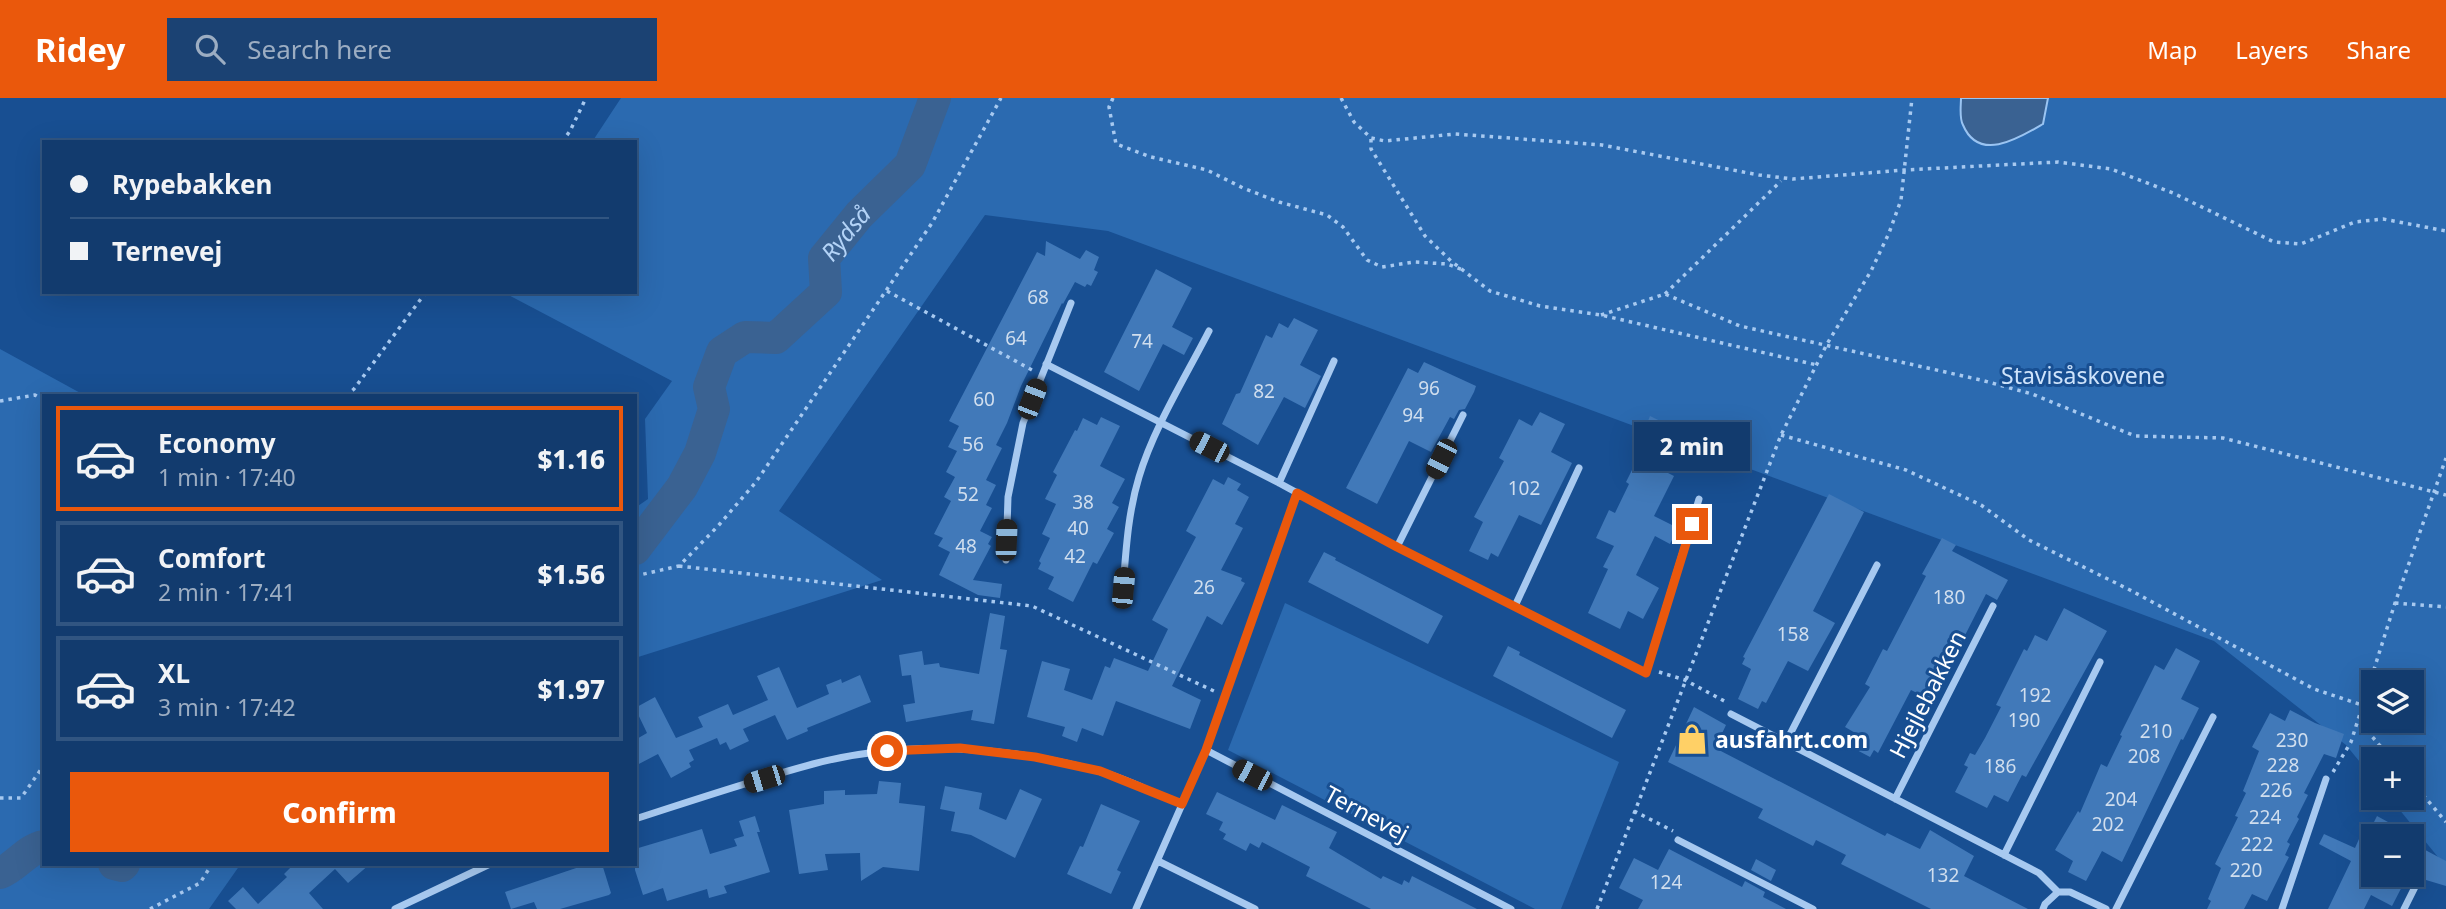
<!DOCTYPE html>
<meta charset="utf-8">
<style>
:root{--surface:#123b6e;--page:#1b4273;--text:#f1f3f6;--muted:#9cadc2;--line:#315581;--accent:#ea580c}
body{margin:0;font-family:"Noto Sans",sans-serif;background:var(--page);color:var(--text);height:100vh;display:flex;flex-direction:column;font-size:26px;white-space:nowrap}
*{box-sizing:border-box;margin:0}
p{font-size:23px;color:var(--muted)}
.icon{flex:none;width:38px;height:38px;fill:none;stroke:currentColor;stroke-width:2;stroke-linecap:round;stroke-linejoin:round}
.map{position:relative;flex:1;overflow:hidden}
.drawer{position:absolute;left:42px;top:296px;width:595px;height:472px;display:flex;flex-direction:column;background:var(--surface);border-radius:0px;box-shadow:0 7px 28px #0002,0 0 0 2px var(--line)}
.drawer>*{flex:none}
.banner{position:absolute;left:42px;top:42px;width:595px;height:154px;border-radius:0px;box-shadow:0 7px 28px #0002,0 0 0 2px var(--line);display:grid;align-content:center;height:154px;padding:0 28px;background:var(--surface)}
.buttons{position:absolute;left:2361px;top:572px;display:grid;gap:14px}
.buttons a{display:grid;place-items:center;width:63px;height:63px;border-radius:0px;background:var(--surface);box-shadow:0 7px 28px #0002,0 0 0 2px var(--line);font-size:35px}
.end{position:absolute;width:32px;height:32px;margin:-16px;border:9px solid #ea580c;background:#fff;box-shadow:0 0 0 4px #fff}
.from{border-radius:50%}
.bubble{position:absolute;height:49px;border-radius:0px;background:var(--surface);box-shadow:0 7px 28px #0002,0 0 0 2px var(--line);font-size:23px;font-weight:800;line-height:49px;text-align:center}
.car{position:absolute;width:21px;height:42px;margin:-21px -10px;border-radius:9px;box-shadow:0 0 5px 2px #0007;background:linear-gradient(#222 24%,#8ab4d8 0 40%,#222 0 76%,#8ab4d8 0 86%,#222 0)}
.banner b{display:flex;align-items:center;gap:24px;height:66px;font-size:26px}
.banner b+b{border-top:2px solid var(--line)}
.banner i{width:18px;height:18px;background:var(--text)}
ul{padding:12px 0 0;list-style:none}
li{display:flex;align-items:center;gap:21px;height:105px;margin:0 14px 10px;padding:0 14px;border:4px solid var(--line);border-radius:0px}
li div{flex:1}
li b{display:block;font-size:26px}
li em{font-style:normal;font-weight:800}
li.selected{border-color:var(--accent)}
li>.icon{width:63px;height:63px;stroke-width:1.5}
.action{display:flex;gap:14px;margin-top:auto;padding:14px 28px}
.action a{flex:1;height:80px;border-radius:0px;background:var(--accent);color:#fff;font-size:28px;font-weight:800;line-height:80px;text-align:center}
header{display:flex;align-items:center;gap:42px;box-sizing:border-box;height:98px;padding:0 35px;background:var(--accent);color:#fff}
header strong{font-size:33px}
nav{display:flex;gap:38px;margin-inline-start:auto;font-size:24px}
.search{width:490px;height:63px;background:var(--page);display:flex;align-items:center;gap:18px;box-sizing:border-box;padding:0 24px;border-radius:0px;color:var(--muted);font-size:26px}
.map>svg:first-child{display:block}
</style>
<header>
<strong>Ridey</strong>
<div class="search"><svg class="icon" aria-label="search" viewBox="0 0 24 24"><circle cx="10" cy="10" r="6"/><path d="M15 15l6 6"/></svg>Search here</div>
<nav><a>Map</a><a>Layers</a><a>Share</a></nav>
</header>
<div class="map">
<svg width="2446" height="811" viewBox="0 0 2446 811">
<rect width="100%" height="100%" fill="#184f92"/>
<path fill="#2b6ab0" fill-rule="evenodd" d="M 621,0 L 2446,0 L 2446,769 L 2390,700 L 2412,700 L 2412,662 L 2373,662 L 2373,680 L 2346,647 L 2214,543 L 1108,133 L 985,117 L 779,413 L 882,482 L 635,560 L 635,410 L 648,401 L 645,321 L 672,283 L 503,194 L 635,194 L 635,44 L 592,44 ZM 2373,584 L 2412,584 L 2412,623 L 2373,623 Z
M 0,251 L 84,297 L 44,298 L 44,766 L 240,767 L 209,811 L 0,811 Z
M 1285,505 L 1619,664 L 1561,811 L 1535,811 L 1228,652 Z"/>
<path fill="#3a6292" stroke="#9ac4f2" stroke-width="2" d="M 1961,0 L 2048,0 L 2043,26 C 2019,40 1979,65 1963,27 C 1959,20 1961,8 1961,0 Z"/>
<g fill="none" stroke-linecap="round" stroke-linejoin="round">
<g stroke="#3a6292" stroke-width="32">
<path id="s1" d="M 635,451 L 682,389 L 700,355 L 714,311 L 709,289 L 722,254 L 745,239 L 776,240 L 826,194 L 824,160 L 859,117 L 910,67 L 935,0"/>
<path d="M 114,766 L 122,768 L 124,766"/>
<path d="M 0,775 C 16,769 27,751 44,748"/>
</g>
</g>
<path fill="#4179b9" d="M 1046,143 L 1080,161 L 1086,152 L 1099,159 L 1094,172 L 1098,174 L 1091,188 L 1087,186 L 1085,189 L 1075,184 L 1063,206 L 1062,205 L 1021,288 L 1007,325 L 996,347 L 1002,350 L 986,382 L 996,387 L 986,407 L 992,410 L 980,433 L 992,439 L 988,446 L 991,448 L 973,482 L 1002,486 L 1000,500 L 978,497 L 939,477 L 950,454 L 938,448 L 943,440 L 934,436 L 951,403 L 944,399 L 955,379 L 946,374 L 957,353 L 948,349 L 959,328 L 949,323 L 1037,154 L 1045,158 Z
M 1156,171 L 1192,190 L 1172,229 L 1193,240 L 1184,257 L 1163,246 L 1139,293 L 1104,274 Z
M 1294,220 L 1318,232 L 1300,267 L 1321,278 L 1305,310 L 1284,299 L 1258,347 L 1222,326 L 1236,296 L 1240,295 L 1266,237 L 1272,240 L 1279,225 L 1288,230 Z
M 1424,264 L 1476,288 L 1474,294 L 1465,311 L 1459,312 L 1454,321 L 1450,319 L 1431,354 L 1409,343 L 1377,406 L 1346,390 L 1408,270 L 1418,275 Z
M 1540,314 L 1565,326 L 1551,354 L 1572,365 L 1541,427 L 1519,417 L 1498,459 L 1491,455 L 1488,462 L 1469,453 L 1483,424 L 1474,419 L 1504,363 L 1499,360 L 1519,321 L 1532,328 Z
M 1650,318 L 1685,335 L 1666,374 L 1674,378 L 1654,418 L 1678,430 L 1670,446 L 1655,438 L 1636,477 L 1659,490 L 1643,521 L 1628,513 L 1620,531 L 1588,515 L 1608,471 L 1603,469 L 1614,448 L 1596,440 L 1609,412 L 1615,415 L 1629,386 L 1626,384 L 1635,366 L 1632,365 L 1633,359 Z
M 1101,319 L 1120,328 L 1100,368 L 1125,381 L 1112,405 L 1119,409 L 1107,431 L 1114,435 L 1097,466 L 1093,464 L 1073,504 L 1048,491 L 1054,479 L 1038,471 L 1041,465 L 1039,463 L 1050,440 L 1042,436 L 1056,406 L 1045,401 L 1057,377 L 1053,374 L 1075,332 L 1077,333 L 1083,320 L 1097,327 Z
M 1228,379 L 1241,386 L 1237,392 L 1249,399 L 1235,426 L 1243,430 L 1221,472 L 1242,480 L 1241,483 L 1245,485 L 1222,527 L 1207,518 L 1172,588 L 1201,602 L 1190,631 L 1116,603 L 1103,638 L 1082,630 L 1077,644 L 1062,638 L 1065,629 L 1027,619 L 1042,563 L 1070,571 L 1064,592 L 1092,602 L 1105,568 L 1110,570 L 1114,560 L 1148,573 L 1168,531 L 1152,522 L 1196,439 L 1186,433 L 1213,381 L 1224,387 Z
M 1829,396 L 1864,414 L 1813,513 L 1835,525 L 1808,573 L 1788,563 L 1766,605 L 1762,603 L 1758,611 L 1738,601 L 1751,571 L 1742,566 L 1745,560 L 1743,559 Z
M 1942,440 L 1956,447 L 1952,453 L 2008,482 L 1997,502 L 1986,496 L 1956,555 L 1954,554 L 1929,601 L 1911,592 L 1878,655 L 1874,652 L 1870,659 L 1851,649 L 1857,636 L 1845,629 L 1870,589 L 1865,586 L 1883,551 L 1887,553 L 1926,478 L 1922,476 Z
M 1324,454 L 1336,460 L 1335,462 L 1443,518 L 1428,546 L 1308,484 Z
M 2064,510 L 2107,533 L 2026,679 L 2022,677 L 2008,704 L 1994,697 L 1987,710 L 1955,694 L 1968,669 L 1964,667 L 1970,655 L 1975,657 L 1985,640 L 2001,609 L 1996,607 L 2024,551 L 2027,553 L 2035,537 L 2047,543 Z
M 990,515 L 1005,518 L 1000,551 L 1007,552 L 994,626 L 971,622 L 973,612 L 906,624 L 903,607 L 915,605 L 911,577 L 902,578 L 899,557 L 922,553 L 924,567 L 939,565 L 940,569 L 979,576 Z
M 1508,548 L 1520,554 L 1519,557 L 1626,612 L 1612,640 L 1493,578 Z
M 2176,550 L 2200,563 L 2181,601 L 2199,610 L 2183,642 L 2181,641 L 2122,764 L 2102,753 L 2086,783 L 2068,774 L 2073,763 L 2055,752 L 2078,713 L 2080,715 L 2101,666 L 2107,669 L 2122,638 L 2120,637 L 2155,567 L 2164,572 Z
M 779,569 L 797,610 L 829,596 L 826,587 L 841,581 L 842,585 L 860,577 L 871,604 L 807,630 L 808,633 L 787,642 L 775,617 L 743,631 L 749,643 L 730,652 L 726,644 L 720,647 L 717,640 L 689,652 L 694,662 L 689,665 L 691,669 L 671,680 L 658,656 L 635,668 L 635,642 L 647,635 L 635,610 L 655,599 L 676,640 L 703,629 L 698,619 L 728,606 L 733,617 L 768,602 L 757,578 Z
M 1694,609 L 1726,627 L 1715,650 L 1885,738 L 1887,735 L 1920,751 L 1930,732 L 1974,758 L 1964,778 L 2028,811 L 1931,811 L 1841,766 L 1846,757 L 1816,742 L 1813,748 L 1758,720 L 1763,711 L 1668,664 Z
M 2290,612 L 2315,625 L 2344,636 L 2336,660 L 2324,656 L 2304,695 L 2308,697 L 2297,719 L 2299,721 L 2287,744 L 2290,746 L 2285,757 L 2289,759 L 2267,803 L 2252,796 L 2244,811 L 2207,811 L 2211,803 L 2208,801 L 2221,770 L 2215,766 L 2238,719 L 2235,718 L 2246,695 L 2243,693 L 2259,653 L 2252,649 L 2270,615 L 2285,623 Z
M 879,683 L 901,685 L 899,705 L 925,708 L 919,773 L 883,769 L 861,783 L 860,755 L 825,756 L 828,772 L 799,776 L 789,712 L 824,706 L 824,693 L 845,692 L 845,697 L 877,696 Z
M 945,688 L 982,695 L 979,711 L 1006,722 L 1020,691 L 1042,701 L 1015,760 L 971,737 L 951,733 L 955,714 L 940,711 Z
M 1217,694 L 1275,722 L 1282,707 L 1337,734 L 1329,750 L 1381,781 L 1383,778 L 1402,787 L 1404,782 L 1409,785 L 1412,778 L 1477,811 L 1371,811 L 1306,778 L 1310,769 L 1262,744 L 1259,750 L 1250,745 L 1246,753 L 1223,741 L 1226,736 L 1219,732 L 1223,724 L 1206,716 Z
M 1101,706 L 1140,723 L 1117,772 L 1121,774 L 1111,796 L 1067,776 L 1080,748 L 1083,749 Z
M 755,718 L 760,734 L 757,734 L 770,774 L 724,788 L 727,795 L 709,800 L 707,791 L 667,803 L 663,790 L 643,797 L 635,772 L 635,751 L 702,731 L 710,756 L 737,748 L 734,741 L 744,738 L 739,723 Z
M 2377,718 L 2388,724 L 2417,738 L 2367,738 Z
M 2324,736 L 2355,750 L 2359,741 L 2373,748 L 2373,777 L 2408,777 L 2392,808 L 2371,797 L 2364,811 L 2328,811 L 2351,763 L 2319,746 Z
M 2412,745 L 2446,763 L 2446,788 L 2426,782 L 2412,774 Z
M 1669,751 L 1742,789 L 1745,783 L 1765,794 L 1763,799 L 1786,811 L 1638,811 L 1643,802 L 1619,790 L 1634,760 L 1658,772 Z
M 1756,761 L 1776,772 L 1771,783 L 1751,772 Z
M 294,766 L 370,766 L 348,785 L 335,771 L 309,795 L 323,811 L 236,811 L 228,803 L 243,789 L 258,806 L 287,779 L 284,776 Z
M 588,766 L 602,766 L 611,795 L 609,797 L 560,811 L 537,811 L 534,804 L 511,811 L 505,794 Z"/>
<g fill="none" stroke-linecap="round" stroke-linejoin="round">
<path stroke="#a7c9f0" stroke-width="3.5" stroke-dasharray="3.5 5" stroke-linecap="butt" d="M 1113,0 L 1109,9 L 1116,46 L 1151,59 L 1207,72 L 1243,90 L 1279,104 L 1327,117 L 1343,129 L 1367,162 L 1382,169 L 1414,164 L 1447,166 L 1463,172
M 1341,0 L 1354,24 L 1371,40 L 1385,43 L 1455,36 L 1602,47 L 1759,77 L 1793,81 L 1904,72 L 2058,64 L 2111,71 L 2173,95 L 2274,144 L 2301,146 L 2355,124 L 2383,121 L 2446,133
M 1371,41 L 1371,51 L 1425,138 L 1451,163 L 1490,193 L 1540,208 L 1601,217 L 1817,267
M 562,44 L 570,33 L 586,0
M 887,193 L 1032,272
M 1665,196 L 1781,83
M 1601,217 L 1665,196 L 1740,228 L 1981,282 L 2032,296 L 2135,338 L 2223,340 L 2446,397
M 346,298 L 354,291 L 426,194
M 0,303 L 35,297 L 44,302
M 1781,337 L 1906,372 L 1981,407 L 2029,442 L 2130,492 L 2314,591 L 2362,607
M 679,468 L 1032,508 L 1216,594
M 635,478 L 679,468 L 718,428 L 756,384 L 932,125 L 1001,0
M 2395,505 L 2446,509
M 1659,574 L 1685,582 L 1728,605
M 2360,617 L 2370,636 L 2392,662
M 2333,674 L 2351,644 L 2395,505 L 2446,360
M 2412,684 L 2446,724
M 0,700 L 21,700 L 44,667
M 1634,713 L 1673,733
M 150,811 L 200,785 L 212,766
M 1597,811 L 1781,337 L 1827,246 L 1871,173 L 1889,135 L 1901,102 L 1912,0"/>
<path stroke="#a7c9f0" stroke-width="7" d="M 1046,266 L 1279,385 L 1397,449 L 1646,575 L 1699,401
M 1279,385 L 1334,263
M 1397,449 L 1463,317
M 1006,462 L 1008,399 L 1023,325 L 1071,205
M 1123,490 C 1126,452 1128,415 1139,379 C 1153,331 1186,278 1209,233
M 1515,508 L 1579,370
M 1731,616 L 2039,775 L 2058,794
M 1786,644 L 1877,467
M 1206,652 L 1511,811
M 1895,701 L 1993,508
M 635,721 C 694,702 753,682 813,666 C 906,641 1007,648 1098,673 C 1126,680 1154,696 1182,706
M 1678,742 L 1813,811
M 2004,757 L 2100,564
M 1158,763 L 1255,811
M 395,811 L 490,766
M 1136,811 L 1206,652 L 1297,395
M 2043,811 L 2045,806 L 2058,794 L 2070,794 L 2106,811
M 2116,811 L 2213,619
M 2282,811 L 2326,681
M 2404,811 L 2417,785"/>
</g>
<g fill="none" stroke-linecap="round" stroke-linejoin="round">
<path stroke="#ea580c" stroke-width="9" d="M 887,653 L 960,650 L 1035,659 L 1100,673 L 1182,706 L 1206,652 L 1297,395 L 1397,449 L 1646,575 L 1692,426"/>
</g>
<defs>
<symbol id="shop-bare" viewBox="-9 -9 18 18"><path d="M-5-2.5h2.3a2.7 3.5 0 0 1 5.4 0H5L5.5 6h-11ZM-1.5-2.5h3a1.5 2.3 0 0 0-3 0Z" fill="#ffd066" stroke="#184f92" stroke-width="2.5" paint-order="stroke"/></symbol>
</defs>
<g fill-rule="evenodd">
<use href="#shop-bare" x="1670" y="619" width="44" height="44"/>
</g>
<g text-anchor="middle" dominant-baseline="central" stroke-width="6" stroke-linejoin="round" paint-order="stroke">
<g font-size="19" fill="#d0deee">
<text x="1038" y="199">68</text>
<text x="1016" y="240">64</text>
<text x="1142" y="243">74</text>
<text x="1429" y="290">96</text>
<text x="1264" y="293">82</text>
<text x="984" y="301">60</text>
<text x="1413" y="317">94</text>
<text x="973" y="346">56</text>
<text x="1524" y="390">102</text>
<text x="968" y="396">52</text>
<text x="1083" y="404">38</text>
<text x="1078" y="430">40</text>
<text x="966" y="448">48</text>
<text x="1075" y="458">42</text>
<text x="1204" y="489">26</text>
<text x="1949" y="499">180</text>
<text x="1793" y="536">158</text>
<text x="2035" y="597">192</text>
<text x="2024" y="622">190</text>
<text x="2156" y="633">210</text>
<text x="2292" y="642">230</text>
<text x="2144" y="658">208</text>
<text x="2283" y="667">228</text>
<text x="2000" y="668">186</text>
<text x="2276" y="692">226</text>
<text x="2121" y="701">204</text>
<text x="2265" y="719">224</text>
<text x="2108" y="726">202</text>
<text x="2257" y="746">222</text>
<text x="2246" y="772">220</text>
<text x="1943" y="777">132</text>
<text x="1666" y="784">124</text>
</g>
<g font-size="23" fill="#cee3fb" stroke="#184f92">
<text x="2083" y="277">Stavisåskovene</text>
</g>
<g font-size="23" fill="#fff" stroke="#184f92">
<text transform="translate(1927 596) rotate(-63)">Hjejlebakken</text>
<text transform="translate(1367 715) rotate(28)">Ternevej</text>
</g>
<g font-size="23" font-weight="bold" fill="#fff" stroke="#184f92" text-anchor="start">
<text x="1715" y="641">ausfahrt.com</text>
</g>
<g font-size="24" font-style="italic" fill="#b3d3f7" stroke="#184f92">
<text stroke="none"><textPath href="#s1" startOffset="416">Rydså</textPath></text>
</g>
</g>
</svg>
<div class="buttons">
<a><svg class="icon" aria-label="layers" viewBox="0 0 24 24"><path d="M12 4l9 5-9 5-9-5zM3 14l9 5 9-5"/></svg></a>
<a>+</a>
<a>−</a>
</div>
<i class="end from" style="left:887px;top:653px"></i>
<i class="end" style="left:1692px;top:426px"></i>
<div class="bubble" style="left:1634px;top:324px;width:116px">2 min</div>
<i class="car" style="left:1032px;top:301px;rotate:21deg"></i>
<i class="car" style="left:1209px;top:349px;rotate:297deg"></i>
<i class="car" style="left:1441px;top:361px;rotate:207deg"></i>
<i class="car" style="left:1006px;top:442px;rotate:2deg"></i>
<i class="car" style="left:1123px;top:490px;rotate:5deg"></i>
<i class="car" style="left:1252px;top:677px;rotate:297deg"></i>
<i class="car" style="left:764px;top:681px;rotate:253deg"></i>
<div class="banner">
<b><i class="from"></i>Rypebakken</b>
<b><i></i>Ternevej</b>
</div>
<section class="drawer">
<ul>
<li class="selected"><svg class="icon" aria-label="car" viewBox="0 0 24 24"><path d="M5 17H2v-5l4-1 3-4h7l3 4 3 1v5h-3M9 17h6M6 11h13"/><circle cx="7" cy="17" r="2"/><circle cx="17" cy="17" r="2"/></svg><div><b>Economy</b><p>1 min · 17:40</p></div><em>$1.16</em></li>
<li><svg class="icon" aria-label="car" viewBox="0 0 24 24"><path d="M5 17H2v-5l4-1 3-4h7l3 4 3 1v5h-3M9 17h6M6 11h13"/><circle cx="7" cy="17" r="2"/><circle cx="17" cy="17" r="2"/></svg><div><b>Comfort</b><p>2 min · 17:41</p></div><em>$1.56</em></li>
<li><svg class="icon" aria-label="car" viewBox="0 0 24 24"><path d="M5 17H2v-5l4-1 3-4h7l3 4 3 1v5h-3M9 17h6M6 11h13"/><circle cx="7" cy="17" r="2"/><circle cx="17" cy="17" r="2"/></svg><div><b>XL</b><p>3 min · 17:42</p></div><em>$1.97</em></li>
</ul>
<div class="action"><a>Confirm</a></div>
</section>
</div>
